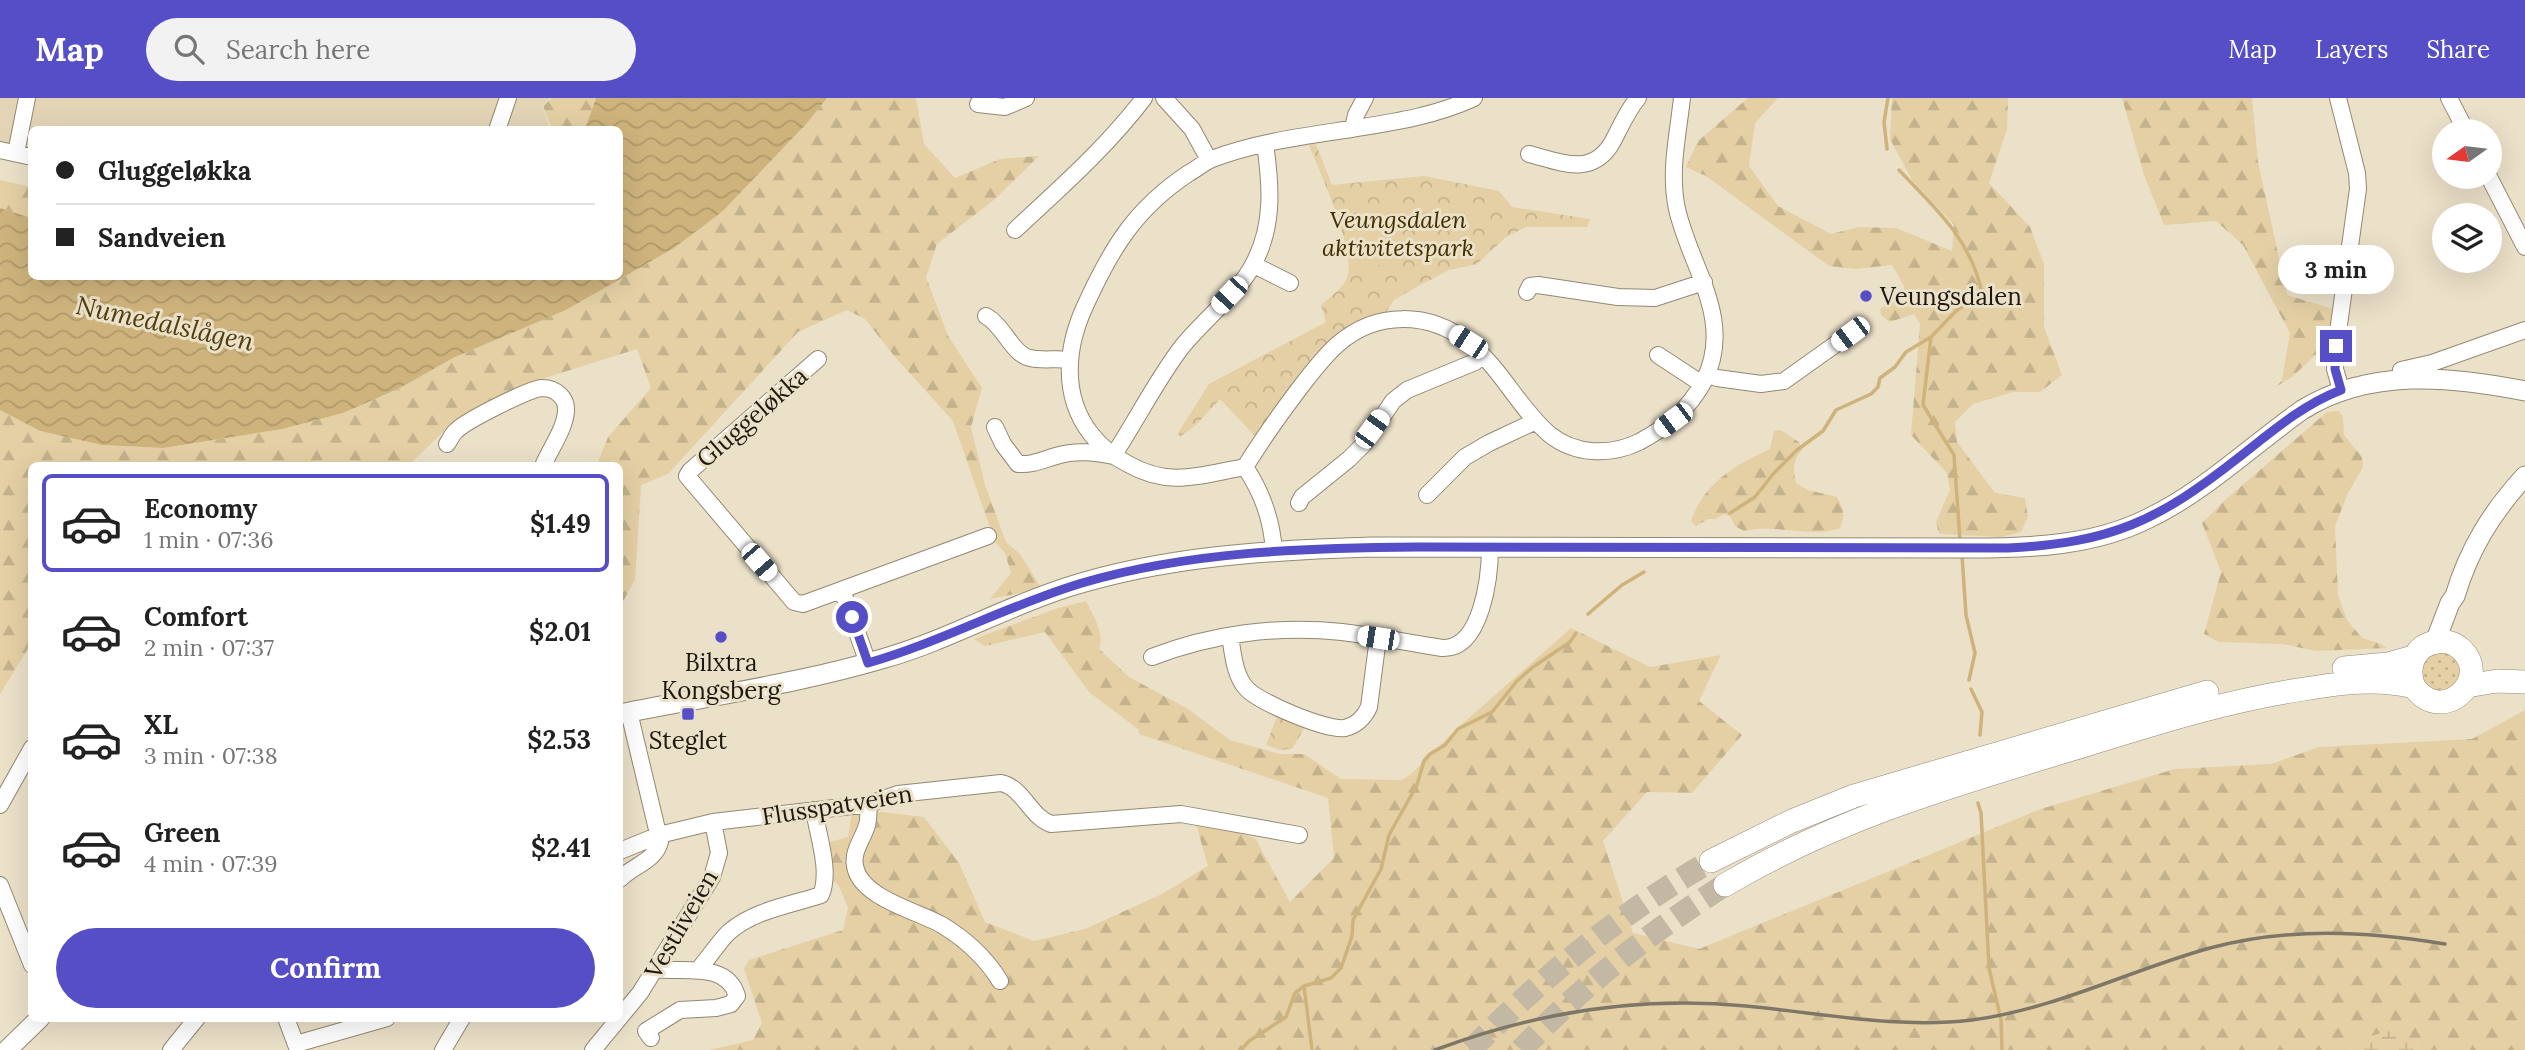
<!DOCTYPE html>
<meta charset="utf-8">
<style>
:root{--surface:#fff;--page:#f2f2f2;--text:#222;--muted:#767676;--line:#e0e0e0;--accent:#564ec6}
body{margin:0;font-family:Lora,serif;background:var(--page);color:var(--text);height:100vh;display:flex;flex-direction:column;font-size:26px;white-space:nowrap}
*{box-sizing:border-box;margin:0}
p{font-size:23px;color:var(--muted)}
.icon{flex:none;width:38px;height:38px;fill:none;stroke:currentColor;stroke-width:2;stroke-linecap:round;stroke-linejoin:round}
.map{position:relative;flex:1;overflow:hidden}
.side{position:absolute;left:28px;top:364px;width:595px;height:560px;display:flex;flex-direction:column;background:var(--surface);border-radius:10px;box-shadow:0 7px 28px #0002}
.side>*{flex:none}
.guide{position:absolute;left:28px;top:28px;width:595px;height:154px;border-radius:10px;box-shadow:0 7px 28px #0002;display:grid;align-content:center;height:154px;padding:0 28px;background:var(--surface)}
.needle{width:46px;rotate:256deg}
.buttons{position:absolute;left:2432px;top:21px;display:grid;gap:14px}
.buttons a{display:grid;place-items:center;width:70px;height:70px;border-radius:50%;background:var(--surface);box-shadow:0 7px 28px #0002;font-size:35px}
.end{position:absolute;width:32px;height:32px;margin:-16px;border:9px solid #564ec6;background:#fff;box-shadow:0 0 0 4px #fff}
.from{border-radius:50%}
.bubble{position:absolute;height:49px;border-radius:24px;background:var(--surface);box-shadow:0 7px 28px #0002;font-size:23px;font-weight:800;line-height:49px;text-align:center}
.car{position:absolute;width:21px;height:42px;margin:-21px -10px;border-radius:9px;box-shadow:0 0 5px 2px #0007;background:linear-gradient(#fff 24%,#345 0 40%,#fff 0 76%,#345 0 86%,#fff 0)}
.guide b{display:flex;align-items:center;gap:24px;height:66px;font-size:26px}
.guide b+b{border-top:2px solid var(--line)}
.guide i{width:18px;height:18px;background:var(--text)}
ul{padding:12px 0 0;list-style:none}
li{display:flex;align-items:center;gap:21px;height:98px;margin:0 14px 10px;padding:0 14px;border:4px solid transparent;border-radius:10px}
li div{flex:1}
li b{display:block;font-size:26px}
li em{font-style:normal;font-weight:800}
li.on{border-color:var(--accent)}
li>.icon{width:63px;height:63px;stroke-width:1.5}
.button{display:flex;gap:14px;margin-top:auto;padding:14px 28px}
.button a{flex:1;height:80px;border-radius:42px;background:var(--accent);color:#fff;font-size:28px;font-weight:800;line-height:80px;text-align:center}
header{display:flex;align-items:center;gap:42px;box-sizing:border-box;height:98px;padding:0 35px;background:var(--accent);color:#fff}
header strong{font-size:33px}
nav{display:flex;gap:38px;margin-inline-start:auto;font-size:24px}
.search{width:490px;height:63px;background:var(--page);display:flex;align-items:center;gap:18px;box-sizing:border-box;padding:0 24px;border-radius:38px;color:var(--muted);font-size:26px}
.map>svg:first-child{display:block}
</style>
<header>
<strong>Map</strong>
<div class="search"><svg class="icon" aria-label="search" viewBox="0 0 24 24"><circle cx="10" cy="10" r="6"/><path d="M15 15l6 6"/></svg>Search here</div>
<nav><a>Map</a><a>Layers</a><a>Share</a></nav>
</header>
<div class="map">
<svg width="2525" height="952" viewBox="0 0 2525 952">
<defs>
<pattern id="grass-dots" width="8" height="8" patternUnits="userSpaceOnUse" patternTransform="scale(1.75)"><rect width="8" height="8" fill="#e5d0a5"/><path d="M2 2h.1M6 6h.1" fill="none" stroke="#c4b28d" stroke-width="1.8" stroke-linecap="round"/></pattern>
<pattern id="forest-firs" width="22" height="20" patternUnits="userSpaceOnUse" patternTransform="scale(1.75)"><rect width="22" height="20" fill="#e5d0a5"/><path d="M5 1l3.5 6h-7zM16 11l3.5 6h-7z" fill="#c4b28d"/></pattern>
<pattern id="wetland-marsh" width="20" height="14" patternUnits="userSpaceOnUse" patternTransform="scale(1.75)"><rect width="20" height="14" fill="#e5d0a5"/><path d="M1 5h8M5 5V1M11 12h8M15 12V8" fill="none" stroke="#c4b28d"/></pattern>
<pattern id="park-crowns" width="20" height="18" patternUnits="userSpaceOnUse" patternTransform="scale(1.75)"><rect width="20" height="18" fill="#e5d0a5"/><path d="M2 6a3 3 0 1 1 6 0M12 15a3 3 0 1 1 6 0" fill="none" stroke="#c4b28d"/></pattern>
<pattern id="water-waves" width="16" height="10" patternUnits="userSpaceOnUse" patternTransform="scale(1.75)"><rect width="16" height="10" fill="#ceb37c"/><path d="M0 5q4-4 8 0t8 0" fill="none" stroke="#b0996a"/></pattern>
</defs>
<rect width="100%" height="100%" fill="#ebe0c8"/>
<path fill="#e3d4b6" d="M 0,0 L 550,0 L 542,8 L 550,31 L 32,32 L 31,52 L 0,45 Z"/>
<path fill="url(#grass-dots)" d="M2422 574a19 19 0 1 1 38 0a19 19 0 1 1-38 0Z"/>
<path fill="url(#forest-firs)" d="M 552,0 L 596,0 L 585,31 L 552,31 L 543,8 Z
M 827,0 L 916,0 L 924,46 L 955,80 L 1000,61 L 1039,58 L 995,101 L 937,146 L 926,179 L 948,238 L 982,290 L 971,329 L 985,387 L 1006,444 L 1020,456 L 1042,491 L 990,501 L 1011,475 L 1005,455 L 995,444 L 953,323 L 895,259 L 865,221 L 847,212 L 798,234 L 668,376 L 641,387 L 635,482 L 620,509 L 620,368 L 597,367 L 608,339 L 651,290 L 637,251 L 529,285 L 451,326 L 409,367 L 32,368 L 31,546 L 0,596 L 0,312 L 40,333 L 102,347 L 163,350 L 282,331 L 343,315 L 400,290 L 453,260 L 566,212 L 674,150 L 723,113 L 807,25 Z
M 1748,0 L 1778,0 L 1755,25 L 1749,68 L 1778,108 L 1831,136 L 1859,129 L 1896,130 L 1952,153 L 1954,127 L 1912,82 L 1890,41 L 1892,0 L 2008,0 L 2007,31 L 1989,85 L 2030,129 L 2044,166 L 2044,229 L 2062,277 L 2040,294 L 2013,294 L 1973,306 L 1955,324 L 1957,344 L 1995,395 L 2025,400 L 2028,419 L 2021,434 L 2002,439 L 1939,436 L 1936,424 L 1950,392 L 1947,375 L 1911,337 L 1920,226 L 1914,216 L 1890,224 L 1881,217 L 1880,211 L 1903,196 L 1904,188 L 1892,167 L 1856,171 L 1829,168 L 1706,78 L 1686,69 L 1698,43 Z
M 2122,0 L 2252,0 L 2258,64 L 2287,197 L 2343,214 L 2344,230 L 2292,279 L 2277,288 L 2282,282 L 2290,235 L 2243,147 L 2216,123 L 2164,127 L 2144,77 Z
M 0,82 L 31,89 L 31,120 L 0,110 Z
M 2339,313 L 2343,319 L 2344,337 L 2362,359 L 2363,369 L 2348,395 L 2335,428 L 2338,497 L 2347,522 L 2362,540 L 2379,545 L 2387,550 L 2316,553 L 2282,546 L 2219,544 L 2204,536 L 2221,474 L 2202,425 L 2224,403 L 2327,314 Z
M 1780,332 L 1799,344 L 1802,352 C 1792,363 1793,371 1796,385 L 1808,392 L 1837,399 C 1844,411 1845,418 1840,430 C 1811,441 1776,425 1744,433 L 1735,428 L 1731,419 L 1724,416 L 1715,421 L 1708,421 L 1696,428 L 1691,423 C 1704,385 1735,367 1770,351 L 1774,333 Z
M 1086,503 C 1093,518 1105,535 1099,551 L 1129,579 L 1188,611 L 1230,642 L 1280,656 L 1304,656 L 1341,681 L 1402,682 L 1411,676 L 1461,627 L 1571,530 L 1650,569 L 1721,557 L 1699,603 L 1742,637 L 1692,695 L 1647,694 L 1603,743 L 1633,835 L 1699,851 L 2041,711 L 2175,671 L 2271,666 L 2319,649 L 2472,641 L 2525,612 L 2525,952 L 2420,952 L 2416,943 L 2359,941 L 2349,952 L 709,952 L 753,942 L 762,925 L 744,871 L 749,862 L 843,832 L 848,810 L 839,788 L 829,779 L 823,746 L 848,739 L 852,715 L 881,714 L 924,719 L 959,765 L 985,824 L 1034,843 L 1085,831 L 1162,796 L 1208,768 L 1194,719 L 1255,740 L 1290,804 L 1334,760 L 1328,700 L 1139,636 L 1138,631 L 1089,594 L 1045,534 L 985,548 L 974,541 L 1058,510 Z"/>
<path fill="url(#wetland-marsh)" d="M 2394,932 L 2416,943 L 2420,952 L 2349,952 L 2359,941 Z"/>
<path fill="url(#park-crowns)" d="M 1315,44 L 1332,87 L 1424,78 L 1499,93 L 1512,109 L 1590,121 L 1587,129 L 1526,129 L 1506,139 L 1477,166 L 1449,172 L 1413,191 L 1394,202 L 1384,217 L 1372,221 L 1258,337 L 1254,337 L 1220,301 L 1196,327 L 1180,339 L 1178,335 L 1209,286 L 1326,224 L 1321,207 C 1329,200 1344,189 1347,180 C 1357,154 1319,72 1308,45 Z
M 1277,619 L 1305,629 L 1292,651 L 1280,652 L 1266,647 Z"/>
<path fill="#e5d0a5" d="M 1384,117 L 1398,161 L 1368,171 L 1354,127 Z"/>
<path fill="url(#water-waves)" d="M 596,0 L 827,0 L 807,25 L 723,113 L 674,150 L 566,212 L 453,260 L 400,290 L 343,315 L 282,331 L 163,350 L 102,347 L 40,333 L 0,312 L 0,110 L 31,120 L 32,178 L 620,178 L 620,32 L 585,31 Z"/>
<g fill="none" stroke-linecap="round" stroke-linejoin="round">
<path stroke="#ceb37c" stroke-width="3.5" d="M 1887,51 L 1884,24 L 1888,0
M 1931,239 L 1923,307 L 1954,357 L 1960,442
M 1730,415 L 1755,399 L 1774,375 L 1797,352 L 1823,333 L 1836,312 L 1871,296 L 1878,289 L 1880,280 L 1895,269 L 1906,254 L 1931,239 L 1956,213 L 1974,200 L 1981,191 C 1969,139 1934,109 1899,72
M 1962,457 L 1966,517 L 1975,555 L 1969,582
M 1588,516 L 1622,487 L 1644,474
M 1971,591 L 1982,614 L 1980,637
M 1978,705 L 1981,715 L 1989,870 L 2001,922 L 2002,952
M 1304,888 L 1312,952
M 1241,952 L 1249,943 L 1286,919 L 1295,895 L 1304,888 L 1331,880 L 1341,870 L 1352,838 L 1353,822 L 1381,771 L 1389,737 L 1417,687 L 1424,663 L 1430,656 L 1445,647 L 1458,631 L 1492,614 L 1517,583 L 1533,569 L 1570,544 L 1576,535"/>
<path stroke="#c2b8a3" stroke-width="23" stroke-dasharray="23 11" stroke-linecap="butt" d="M 1471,952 C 1543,878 1622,814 1711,763
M 1521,952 C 1582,888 1650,834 1725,787"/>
<defs>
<path id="minor" d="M 1164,0 L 1192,31 L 1209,62
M 1474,0 C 1435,18 1394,24 1351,31 C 1305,38 1256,44 1212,61 C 1204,64 1197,71 1189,75 C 1136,110 1112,149 1086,206 C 1066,248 1061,297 1091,336 C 1101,349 1114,359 1128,366 C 1170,390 1201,377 1245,369 C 1261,343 1278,319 1296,295 C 1309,278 1322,260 1338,246 C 1376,213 1429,213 1469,245 C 1501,270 1518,309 1549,336 C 1575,357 1610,358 1639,344 C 1667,329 1689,311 1704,283 C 1735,222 1690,169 1677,111 C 1669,74 1678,37 1682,0
M 2338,0 L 2357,75 L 2358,91 L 2336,248 L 2335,271 L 2341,292
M 2449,0 L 2466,33
M 978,6 L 1005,9 L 1026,0
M 1353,30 L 1356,17 L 1365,0
M 497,32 L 508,0
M 0,52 L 32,59
M 16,55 L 27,0
M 1529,56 C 1560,64 1593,80 1613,43 C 1621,28 1627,13 1638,0
M 2489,79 L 2525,149
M 1015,132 C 1060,90 1107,49 1144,0
M 1254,167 L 1290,185
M 1527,194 L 1530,188 L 1538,187 L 1618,199 L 1655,200 L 1704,184
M 986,218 C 1004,228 1012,256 1030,260 C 1042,263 1056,260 1069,262
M 1658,257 L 1702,286
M 818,261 L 690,373 L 687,378 L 794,504 L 803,506 L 988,438
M 2401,272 L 2432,265 L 2525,232
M 1707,276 L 1717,280 L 1761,286 L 1784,283 L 1850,236
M 995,329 L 1003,346 L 1018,366 C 1033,367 1042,362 1056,358 C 1076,352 1094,354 1113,358 C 1136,323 1156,283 1181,250 C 1202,223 1239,195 1254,165 C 1274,127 1271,87 1265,46
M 447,346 C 450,342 452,336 456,333 C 465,323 529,291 542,290 C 556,290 567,300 566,313 C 565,331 550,351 543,368
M 1245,369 C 1263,396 1272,422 1274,454
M 1427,397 L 1465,359 L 1489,345 L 1536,323
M 1299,405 L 1302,399 L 1349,361 L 1364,346 L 1393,303 L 1407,292 L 1475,264 L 1482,257
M 842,492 L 868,565
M 1230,538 C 1233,555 1234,576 1246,590 C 1258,604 1327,633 1345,630 C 1357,627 1364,620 1369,609 L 1378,540
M 1152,559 C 1211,536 1278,527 1342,534 C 1375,538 1409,545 1442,550 C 1482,552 1490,478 1490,448
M 869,706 C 868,713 869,721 867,727 C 863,741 852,753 855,768 C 860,800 918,813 942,827 C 965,841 986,860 1000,883
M 0,707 L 32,650
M 620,753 L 659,737 L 713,724 L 869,706 L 898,696 L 1001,685 C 1024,690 1029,718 1051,726 L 1181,716 L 1299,737
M 620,781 C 634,767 655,763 660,744 L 629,614
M 0,787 L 32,867
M 698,872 C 707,862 721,841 729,834 C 754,812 791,807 821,797 C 831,773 818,738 814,712
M 286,920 L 298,952
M 651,940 L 646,933 L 680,912 L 716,910 L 731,906 L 737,898 C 727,863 683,875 655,871
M 296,946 L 387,920
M 171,952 L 197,920
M 443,952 L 462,920
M 593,952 L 640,895 L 712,779 L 719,755 L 713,724"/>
<path id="major" d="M 2435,544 L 2450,505 L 2455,498 C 2469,451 2492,414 2525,378
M 620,616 C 708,598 798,586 885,560 C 948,542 1005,509 1068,489 C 1166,458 1270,452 1372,449 L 1970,450 C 2031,450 2094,448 2149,420 C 2205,393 2251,348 2302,312 C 2369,270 2451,278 2525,293
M 7,952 L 40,920"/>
<path id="highway" d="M 2344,570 L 2388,566 L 2413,559
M 2467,588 L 2497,583 L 2525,584
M 1711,763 L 1792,723 L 1854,698 L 2207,594
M 1725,787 C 1841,718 1961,685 2089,646 C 2160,624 2230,602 2304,591 C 2341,585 2377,580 2414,589 C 2442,628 2492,582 2462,552 C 2456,546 2447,542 2437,544 C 2414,547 2406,569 2414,589"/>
</defs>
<use href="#minor" stroke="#938872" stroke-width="18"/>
<use href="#major" stroke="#938872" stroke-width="21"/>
<use href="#highway" stroke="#938872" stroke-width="24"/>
<use href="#minor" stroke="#fff" stroke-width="16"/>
<use href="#major" stroke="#fff" stroke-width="19"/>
<use href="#highway" stroke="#fff" stroke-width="23"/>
<path stroke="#7e7767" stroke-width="3.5" d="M 1435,952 C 1536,914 1639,898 1746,908 C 1822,915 1896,931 1972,922 C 2056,911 2130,872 2210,850 C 2289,829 2366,833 2445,846"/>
</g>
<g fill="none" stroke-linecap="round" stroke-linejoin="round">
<path stroke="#564ec6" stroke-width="9" d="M 852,519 L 868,565 C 941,544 1009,507 1082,485 C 1191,453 1307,450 1419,449 L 2008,450 C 2111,445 2158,423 2238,360 C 2270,335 2302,307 2341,292 L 2335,271 L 2336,248"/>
</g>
<g fill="#564ec6" stroke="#ebe0c8" stroke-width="2.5">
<circle cx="1866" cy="198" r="7"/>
<circle cx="721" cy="539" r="7"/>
<rect x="681" y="609" width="14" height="14" rx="3.5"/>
</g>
<g text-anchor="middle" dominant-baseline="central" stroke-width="6" stroke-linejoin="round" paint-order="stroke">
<g font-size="24" font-style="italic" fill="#423001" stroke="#ebe0c8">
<text x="1398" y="121">Veungsdalen<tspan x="1398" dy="28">aktivitetspark</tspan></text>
</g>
<g font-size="24" fill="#1d1910" stroke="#ebe0c8">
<text x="1880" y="198" text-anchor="start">Veungsdalen</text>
<text x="721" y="564">Bilxtra<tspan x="721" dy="28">Kongsberg</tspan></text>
<text x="688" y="642">Steglet</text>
</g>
<g font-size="24" fill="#1d1910" stroke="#ebe0c8">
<text transform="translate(752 319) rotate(-41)">Gluggeløkka</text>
<text transform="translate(837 707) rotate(-9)">Flusspatveien</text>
<text transform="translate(681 826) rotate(-60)">Vestliveien</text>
</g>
<g font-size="26" font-style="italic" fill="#4f3d10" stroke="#ebe0c8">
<text transform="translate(165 225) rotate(12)">Numedalslågen</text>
</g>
</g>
</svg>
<div class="buttons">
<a><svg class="needle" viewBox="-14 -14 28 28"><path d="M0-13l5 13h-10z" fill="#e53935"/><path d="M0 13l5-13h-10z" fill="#767676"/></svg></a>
<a><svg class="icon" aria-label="layers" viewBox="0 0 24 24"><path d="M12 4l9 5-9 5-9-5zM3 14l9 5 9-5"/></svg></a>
</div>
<i class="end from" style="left:852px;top:519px"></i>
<i class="end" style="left:2336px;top:248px"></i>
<div class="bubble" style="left:2278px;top:147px;width:116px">3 min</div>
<i class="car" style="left:1229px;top:197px;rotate:223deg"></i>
<i class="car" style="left:1850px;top:236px;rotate:233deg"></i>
<i class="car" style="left:1468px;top:244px;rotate:303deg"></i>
<i class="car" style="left:1673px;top:322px;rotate:233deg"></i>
<i class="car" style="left:1372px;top:331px;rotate:36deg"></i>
<i class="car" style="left:759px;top:464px;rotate:139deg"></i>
<i class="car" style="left:1378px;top:540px;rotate:279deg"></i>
<div class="guide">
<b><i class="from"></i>Gluggeløkka</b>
<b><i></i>Sandveien</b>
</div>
<section class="side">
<ul>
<li class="on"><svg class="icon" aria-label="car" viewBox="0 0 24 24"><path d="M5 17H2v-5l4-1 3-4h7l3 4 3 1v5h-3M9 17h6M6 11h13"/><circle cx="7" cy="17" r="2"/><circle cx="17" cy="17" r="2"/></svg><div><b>Economy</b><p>1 min · 07:36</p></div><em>$1.49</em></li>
<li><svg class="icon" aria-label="car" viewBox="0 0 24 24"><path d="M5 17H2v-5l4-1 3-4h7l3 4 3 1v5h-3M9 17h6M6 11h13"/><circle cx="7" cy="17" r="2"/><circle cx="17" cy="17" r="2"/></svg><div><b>Comfort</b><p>2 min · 07:37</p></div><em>$2.01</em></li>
<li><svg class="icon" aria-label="car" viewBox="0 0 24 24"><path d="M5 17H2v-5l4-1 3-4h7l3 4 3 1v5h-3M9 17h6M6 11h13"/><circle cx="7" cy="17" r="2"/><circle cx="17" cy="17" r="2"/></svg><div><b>XL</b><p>3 min · 07:38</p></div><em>$2.53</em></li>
<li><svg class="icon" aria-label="car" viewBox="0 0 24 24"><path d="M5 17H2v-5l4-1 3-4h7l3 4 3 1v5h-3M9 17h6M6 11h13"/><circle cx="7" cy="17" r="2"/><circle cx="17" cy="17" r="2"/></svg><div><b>Green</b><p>4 min · 07:39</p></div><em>$2.41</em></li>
</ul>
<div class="button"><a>Confirm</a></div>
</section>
</div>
